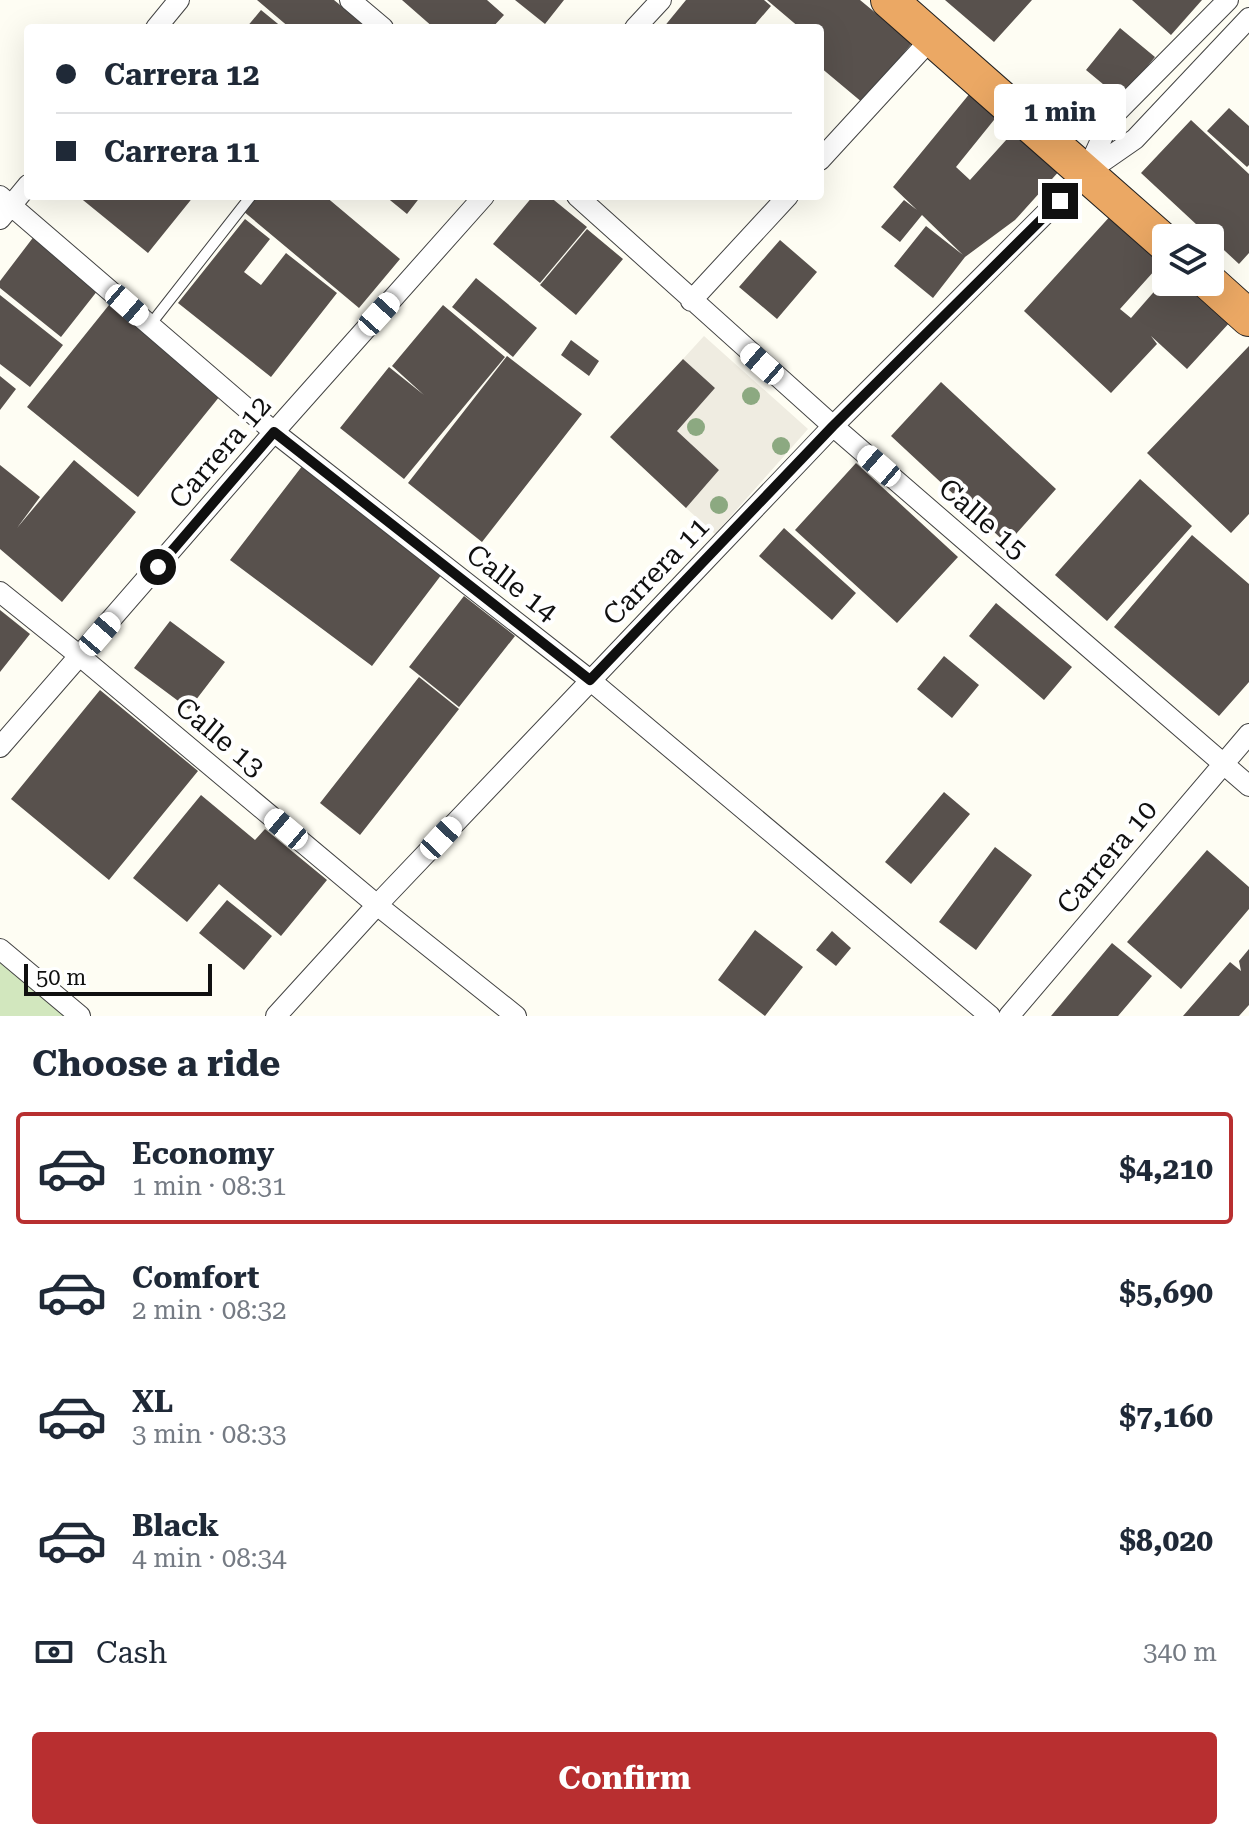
<!DOCTYPE html>
<meta charset="utf-8">
<style>
:root{--surface:#fff;--page:#f2f2f3;--text:#1f2937;--muted:#747a83;--line:#e0e1e3;--accent:#b82f30}
body{margin:0;font-family:"Roboto Serif",serif;background:var(--page);color:var(--text);height:100vh;display:flex;flex-direction:column;font-size:30px;white-space:nowrap}
*{box-sizing:border-box;margin:0}
p{font-size:26px;color:var(--muted)}
.icon{flex:none;width:44px;height:44px;fill:none;stroke:currentColor;stroke-width:2;stroke-linecap:round;stroke-linejoin:round}
.map{position:relative;height:1016px;overflow:hidden}
.sheet{display:flex;flex-direction:column;background:var(--surface);flex:1}
.sheet>*{flex:none}
.top-card{position:absolute;left:24px;top:24px;width:800px;height:176px;border-radius:8px;box-shadow:0 8px 32px #0002;display:grid;align-content:center;height:176px;padding:0 32px;background:var(--surface)}
.fabs{position:absolute;left:1152px;top:224px;display:grid;gap:16px}
.fabs a{display:grid;place-items:center;width:72px;height:72px;border-radius:8px;background:var(--surface);box-shadow:0 8px 32px #0002;font-size:40px}
.scale{position:absolute;left:24px;bottom:20px;width:188px;box-sizing:border-box;padding-left:8px;border:4px solid #101010;border-top:0;font-size:22px;line-height:28px;white-space:nowrap;color:#101010;-webkit-text-stroke:6px #fff;paint-order:stroke}
.end{position:absolute;width:36px;height:36px;margin:-18px;border:10px solid #101010;background:#fff;box-shadow:0 0 0 4px #fff}
.from{border-radius:50%}
.bubble{position:absolute;height:56px;border-radius:8px;background:var(--surface);box-shadow:0 8px 32px #0002;font-size:26px;font-weight:700;line-height:56px;text-align:center}
.car{position:absolute;width:24px;height:48px;margin:-24px -12px;border-radius:10px;box-shadow:0 0 6px 2px #0007;background:linear-gradient(#fff 24%,#345 0 40%,#fff 0 76%,#345 0 86%,#fff 0)}
.top-card b{display:flex;align-items:center;gap:28px;height:76px;font-size:30px}
.top-card b+b{border-top:2px solid var(--line)}
.top-card i{width:20px;height:20px;background:var(--text)}
ul{padding:0;list-style:none}
li{display:flex;align-items:center;gap:24px;height:112px;margin:0 16px 12px;padding:0 16px;border:4px solid transparent;border-radius:8px}
li div{flex:1}
li b{display:block;font-size:30px}
li em{font-style:normal;font-weight:700}
li.active{border-color:var(--accent)}
li>.icon{width:72px;height:72px;stroke-width:1.5}
h2{padding:0 32px;font-size:36px;line-height:96px}
.pay{display:flex;align-items:center;gap:20px;height:88px;padding:0 32px;font-size:30px}
.pay p{margin-inline-start:auto}
.button{display:flex;gap:16px;margin-top:auto;padding:16px 32px}
.button a{flex:1;height:92px;border-radius:8px;background:var(--accent);color:#fff;font-size:32px;font-weight:700;line-height:92px;text-align:center}
.map>svg:first-child{display:block}
</style>
<div class="map">
<svg width="1249" height="1016" viewBox="0 0 1249 1016">
<rect width="100%" height="100%" fill="#fefdf3"/>
<path fill="#d2e7be" d="M 0,960 L 68,1016 L 0,1016 Z"/>
<path fill="#efece1" d="M 704,336 L 808,429 L 715,534 L 686,508 L 719,470 L 677,431 L 715,388 L 683,359 Z"/>
<path fill="#58514d" d="M 257,0 L 334,0 L 368,28 L 290,28 Z
M 402,0 L 487,0 L 504,15 L 492,28 L 434,28 Z
M 515,0 L 564,0 L 545,24 Z
M 686,0 L 764,0 L 771,6 L 752,28 L 663,28 Z
M 767,0 L 860,0 L 912,43 L 863,103 L 820,67 L 820,28 L 800,28 Z
M 945,0 L 1032,0 L 994,42 Z
M 1132,0 L 1202,0 L 1171,35 Z
M 261,10 L 283,28 L 246,28 Z
M 1120,28 L 1155,57 L 1121,99 L 1086,70 Z
M 971,92 L 998,115 L 956,167 L 970,180 L 1016,129 L 1061,169 L 1015,220 L 965,257 L 933,298 L 894,266 L 926,226 L 963,255 L 922,215 L 900,242 L 881,227 L 904,200 L 917,210 L 893,187 Z
M 1229,108 L 1249,126 L 1249,165 L 1247,167 L 1207,131 Z
M 1191,120 L 1249,174 L 1249,253 L 1239,264 L 1141,173 Z
M 78,196 L 194,196 L 148,253 Z
M 256,196 L 325,196 L 400,259 L 359,308 L 243,211 Z
M 385,196 L 421,196 L 407,214 Z
M 533,196 L 549,196 L 587,227 L 540,283 L 493,244 Z
M 1113,213 L 1164,260 L 1120,309 L 1131,318 L 1166,278 L 1166,282 L 1188,282 L 1231,321 L 1187,369 L 1151,336 L 1157,344 L 1111,393 L 1024,311 Z
M 245,219 L 270,239 L 244,272 L 261,285 L 286,253 L 337,293 L 271,377 L 178,303 Z
M 587,229 L 623,259 L 576,315 L 540,285 Z
M 35,235 L 98,290 L 61,337 L 0,288 L 0,281 Z
M 780,240 L 817,272 L 777,319 L 739,287 Z
M 476,278 L 537,328 L 513,357 L 452,307 Z
M 0,295 L 63,345 L 30,387 L 0,364 Z
M 113,300 L 224,391 L 138,497 L 27,407 Z
M 443,305 L 505,357 L 404,479 L 340,428 L 389,367 L 424,395 L 392,366 Z
M 571,340 L 599,361 L 589,376 L 561,355 Z
M 1249,346 L 1249,514 L 1231,533 L 1147,453 Z
M 507,356 L 582,414 L 482,542 L 408,483 Z
M 683,359 L 715,388 L 677,431 L 719,470 L 686,508 L 610,437 Z
M 0,376 L 16,389 L 0,410 Z
M 941,382 L 1056,489 L 1007,544 L 891,436 Z
M 74,460 L 136,512 L 62,602 L 0,549 L 0,465 L 40,497 L 17,528 Z
M 306,461 L 442,574 L 372,666 L 230,560 Z
M 856,463 L 958,557 L 897,623 L 795,530 Z
M 1140,479 L 1192,526 L 1107,621 L 1055,575 Z
M 784,528 L 856,593 L 832,620 L 759,556 Z
M 1192,535 L 1249,584 L 1249,682 L 1219,716 L 1114,627 Z
M 464,596 L 515,636 L 459,707 L 409,667 Z
M 996,603 L 1072,667 L 1044,700 L 969,636 Z
M 0,610 L 30,634 L 0,672 Z
M 170,621 L 225,662 L 189,709 L 134,668 Z
M 944,656 L 979,685 L 952,718 L 917,689 Z
M 419,677 L 459,709 L 360,835 L 320,803 Z
M 100,690 L 198,771 L 109,880 L 11,799 Z
M 944,792 L 970,814 L 911,884 L 885,862 Z
M 201,795 L 255,840 L 265,829 L 327,880 L 281,936 L 219,884 L 187,922 L 133,878 Z
M 995,847 L 1032,875 L 976,950 L 939,922 Z
M 1207,850 L 1249,887 L 1249,909 L 1181,989 L 1127,942 Z
M 227,900 L 272,936 L 244,970 L 199,933 Z
M 755,930 L 803,967 L 765,1016 L 718,980 Z
M 832,931 L 851,948 L 836,966 L 816,950 Z
M 1112,943 L 1152,976 L 1118,1016 L 1051,1016 Z
M 1249,949 L 1249,1005 L 1239,1016 L 1183,1016 L 1230,962 L 1241,971 L 1239,961 Z"/>
<g fill="none" stroke-linecap="round" stroke-linejoin="round">
<defs>
<path id="lane" d="M 150,325 L 251,196"/>
<path id="street" d="M 350,0 L 383,28
M 156,28 L 179,0
M 635,28 L 661,0
M 820,160 L 932,38
M 1086,173 L 1111,118 L 1228,0
M 0,196 L 274,432 L 590,680 L 990,1016
M 577,196 L 833,426 L 1249,786
M 0,219 L 28,185
M 691,301 L 788,196
M 0,592 L 81,657 L 377,905 L 516,1016
M 0,747 L 274,432 L 484,196
M 0,949 L 80,1016
M 276,1016 L 377,905 L 833,426 L 1086,173 L 1135,139 L 1249,18
M 1009,1016 L 1249,734"/>
<path id="highway" d="M 889,0 L 1166,244
M 1209,282 L 1249,318"/>
</defs>
<use href="#lane" stroke="#434343" stroke-width="12"/>
<use href="#street" stroke="#434343" stroke-width="22"/>
<use href="#highway" stroke="#212121" stroke-width="38"/>
<use href="#lane" stroke="#fff" stroke-width="10"/>
<use href="#street" stroke="#fff" stroke-width="20"/>
<use href="#highway" stroke="#eba864" stroke-width="36"/>
</g>
<g fill="#8ca981">
<circle cx="751" cy="396" r="9"/>
<circle cx="696" cy="427" r="9"/>
<circle cx="781" cy="446" r="9"/>
<circle cx="719" cy="505" r="9"/>
</g>
<g fill="none" stroke-linecap="round" stroke-linejoin="round">
<path stroke="#101010" stroke-width="10" d="M 158,567 L 274,432 L 590,680 L 833,426 L 1060,201"/>
</g>
<g text-anchor="middle" dominant-baseline="central" stroke-width="8" stroke-linejoin="round" paint-order="stroke">
<g font-size="28" fill="#101010" stroke="#fff">
<text transform="translate(220 452) rotate(-49)">Carrera 12</text>
<text transform="translate(983 519) rotate(41)">Calle 15</text>
<text transform="translate(656 571) rotate(-46)">Carrera 11</text>
<text transform="translate(512 583) rotate(38)">Calle 14</text>
<text transform="translate(220 737) rotate(40)">Calle 13</text>
<text transform="translate(1107 857) rotate(-50)">Carrera 10</text>
</g>
</g>
</svg>
<div class="fabs">
<a><svg class="icon" aria-label="layers" viewBox="0 0 24 24"><path d="M12 4l9 5-9 5-9-5zM3 14l9 5 9-5"/></svg></a>
</div>
<div class="scale">50 m</div>
<i class="end from" style="left:158px;top:567px"></i>
<i class="end" style="left:1060px;top:201px"></i>
<div class="bubble" style="left:994px;top:84px;width:132px">1 min</div>
<i class="car" style="left:127px;top:305px;rotate:131deg"></i>
<i class="car" style="left:379px;top:314px;rotate:42deg"></i>
<i class="car" style="left:762px;top:364px;rotate:311deg"></i>
<i class="car" style="left:879px;top:466px;rotate:311deg"></i>
<i class="car" style="left:100px;top:634px;rotate:41deg"></i>
<i class="car" style="left:286px;top:829px;rotate:310deg"></i>
<i class="car" style="left:441px;top:838px;rotate:43deg"></i>
<div class="top-card">
<b><i class="from"></i>Carrera 12</b>
<b><i></i>Carrera 11</b>
</div>
</div>
<section class="sheet">
<h2>Choose a ride</h2>
<ul>
<li class="active"><svg class="icon" aria-label="car" viewBox="0 0 24 24"><path d="M5 17H2v-5l4-1 3-4h7l3 4 3 1v5h-3M9 17h6M6 11h13"/><circle cx="7" cy="17" r="2"/><circle cx="17" cy="17" r="2"/></svg><div><b>Economy</b><p>1 min · 08:31</p></div><em>$4,210</em></li>
<li><svg class="icon" aria-label="car" viewBox="0 0 24 24"><path d="M5 17H2v-5l4-1 3-4h7l3 4 3 1v5h-3M9 17h6M6 11h13"/><circle cx="7" cy="17" r="2"/><circle cx="17" cy="17" r="2"/></svg><div><b>Comfort</b><p>2 min · 08:32</p></div><em>$5,690</em></li>
<li><svg class="icon" aria-label="car" viewBox="0 0 24 24"><path d="M5 17H2v-5l4-1 3-4h7l3 4 3 1v5h-3M9 17h6M6 11h13"/><circle cx="7" cy="17" r="2"/><circle cx="17" cy="17" r="2"/></svg><div><b>XL</b><p>3 min · 08:33</p></div><em>$7,160</em></li>
<li><svg class="icon" aria-label="car" viewBox="0 0 24 24"><path d="M5 17H2v-5l4-1 3-4h7l3 4 3 1v5h-3M9 17h6M6 11h13"/><circle cx="7" cy="17" r="2"/><circle cx="17" cy="17" r="2"/></svg><div><b>Black</b><p>4 min · 08:34</p></div><em>$8,020</em></li>
</ul>
<div class="pay"><svg class="icon" aria-label="cash" viewBox="0 0 24 24"><path d="M3 7h18v10H3z"/><circle cx="12" cy="12" r="2"/></svg>Cash<p>340 m</p></div>
<div class="button"><a>Confirm</a></div>
</section>
